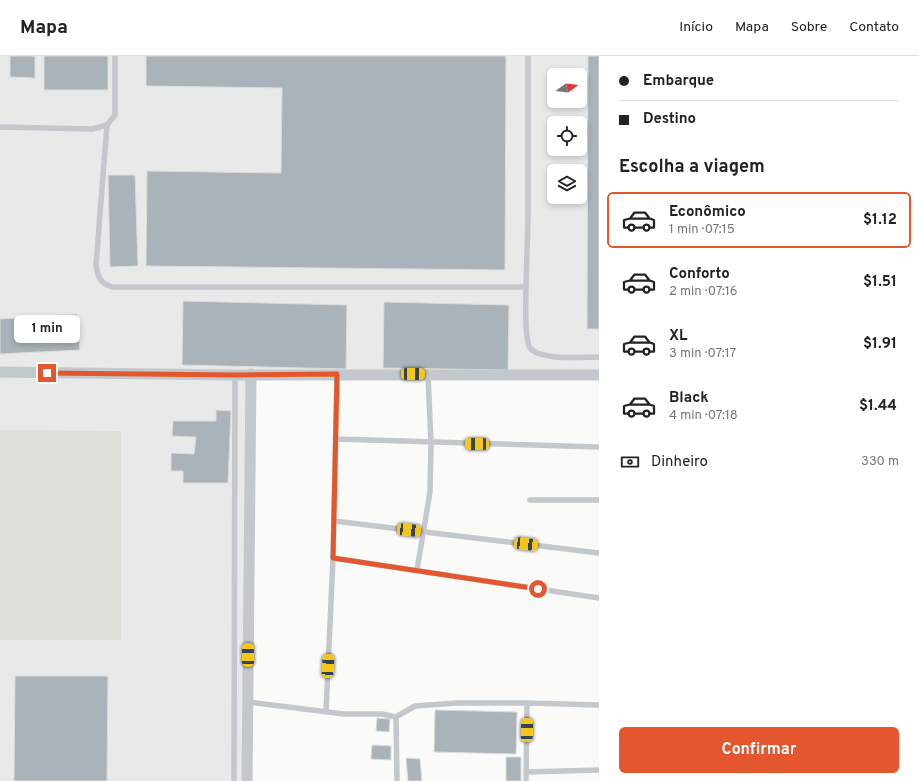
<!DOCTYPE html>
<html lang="pt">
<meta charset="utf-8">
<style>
:root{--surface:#fff;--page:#f6f6f6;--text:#222;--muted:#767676;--line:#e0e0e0;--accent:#e4572e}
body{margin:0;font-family:Overpass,sans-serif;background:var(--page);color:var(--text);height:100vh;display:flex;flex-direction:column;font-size:15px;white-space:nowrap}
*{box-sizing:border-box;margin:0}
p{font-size:13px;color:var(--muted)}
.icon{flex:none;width:22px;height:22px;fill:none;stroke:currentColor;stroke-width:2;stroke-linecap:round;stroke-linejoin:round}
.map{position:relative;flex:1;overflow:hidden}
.sheet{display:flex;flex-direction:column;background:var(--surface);width:320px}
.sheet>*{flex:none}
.banner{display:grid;align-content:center;height:88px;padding:0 20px;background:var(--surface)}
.needle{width:26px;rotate:75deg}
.buttons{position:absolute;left:547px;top:12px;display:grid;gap:8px}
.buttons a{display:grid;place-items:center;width:40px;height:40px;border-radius:6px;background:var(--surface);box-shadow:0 2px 6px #0003;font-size:20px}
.end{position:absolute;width:18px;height:18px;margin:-9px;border:5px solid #e4572e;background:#fff;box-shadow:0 0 0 2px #fff}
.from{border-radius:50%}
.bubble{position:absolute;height:28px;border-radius:6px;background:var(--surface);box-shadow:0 2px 6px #0003;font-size:13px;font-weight:700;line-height:28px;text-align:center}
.car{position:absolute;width:12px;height:24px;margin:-12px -6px;border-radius:5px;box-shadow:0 0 3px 1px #0007;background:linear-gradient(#f5c518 24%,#345 0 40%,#f5c518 0 76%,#345 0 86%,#f5c518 0)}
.banner b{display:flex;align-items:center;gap:14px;height:38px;font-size:15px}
.banner b+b{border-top:1px solid var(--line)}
.banner i{width:10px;height:10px;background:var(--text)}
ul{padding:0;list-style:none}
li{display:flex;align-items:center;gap:12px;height:56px;margin:0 8px 6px;padding:0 12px;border:2px solid transparent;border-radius:6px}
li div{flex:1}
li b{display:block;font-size:15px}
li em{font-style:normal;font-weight:700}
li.on{border-color:var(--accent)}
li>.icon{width:36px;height:36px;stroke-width:1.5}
h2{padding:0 20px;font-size:18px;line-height:48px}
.pay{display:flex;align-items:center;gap:10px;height:44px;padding:0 20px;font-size:15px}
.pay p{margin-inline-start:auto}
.cta{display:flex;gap:8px;margin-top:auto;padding:8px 20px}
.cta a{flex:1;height:46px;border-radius:6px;background:var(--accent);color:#fff;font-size:16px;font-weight:700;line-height:46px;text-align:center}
header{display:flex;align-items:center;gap:24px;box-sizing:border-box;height:56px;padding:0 20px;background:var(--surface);border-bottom:1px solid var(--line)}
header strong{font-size:19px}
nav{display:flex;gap:22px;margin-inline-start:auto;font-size:14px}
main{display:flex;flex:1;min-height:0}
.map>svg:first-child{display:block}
</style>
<header>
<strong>Mapa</strong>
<nav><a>Início</a><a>Mapa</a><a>Sobre</a><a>Contato</a></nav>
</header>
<main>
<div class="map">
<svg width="599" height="725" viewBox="0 0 599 725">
<rect width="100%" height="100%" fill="#fafaf8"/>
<path fill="#e8e9e9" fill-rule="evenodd" d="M 0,0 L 599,0 L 599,318 L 251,318 L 252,725 L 0,725 ZM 554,19 L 580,19 L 580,45 L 554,45 ZM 554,67 L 580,67 L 580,93 L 554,93 ZM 554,115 L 580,115 L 580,141 L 554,141 Z"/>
<path fill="#dadfd7" d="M 0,374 L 121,375 L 121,584 L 0,584 Z"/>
<path fill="#aab3b9" stroke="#dcdcda" d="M 10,0 L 35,0 L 35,22 L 10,21 Z
M 44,0 L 108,0 L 108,34 L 44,34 Z
M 146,0 L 506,0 L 505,214 L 146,210 L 147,115 L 281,117 L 282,32 L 146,30 Z
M 588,0 L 599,0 L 599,273 L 587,273 Z
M 108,119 L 135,119 L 138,210 L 110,211 Z
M 183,245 L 347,249 L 346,313 L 182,309 Z
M 384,246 L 509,249 L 508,314 L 383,312 Z
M 77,258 L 80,294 L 0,298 L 0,263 Z
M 216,354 L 231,355 L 228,427 L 183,427 L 183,415 L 171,415 L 171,397 L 194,398 L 196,381 L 172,380 L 173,365 L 216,365 Z
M 15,620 L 108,620 L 107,725 L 14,725 Z
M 435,654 L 517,656 L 516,698 L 434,696 Z
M 377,662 L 390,663 L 389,676 L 376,675 Z
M 372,689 L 391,690 L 391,704 L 371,703 Z
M 506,701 L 521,701 L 521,725 L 506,725 Z
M 406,702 L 420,703 L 422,725 L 408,725 Z"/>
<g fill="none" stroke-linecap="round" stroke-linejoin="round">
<path stroke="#c3c8cc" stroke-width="5.5" d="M 107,69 L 96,209 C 98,221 100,227 112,231 L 526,231 L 528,163 L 528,0
M 0,71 L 92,73 L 107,69 L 115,59 L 115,0
M 526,231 C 526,244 524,283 530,292 C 541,305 583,301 599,301
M 336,383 L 599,391
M 530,444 L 599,444
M 334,465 L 599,497
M 333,502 L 599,542
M 417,514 L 430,436 L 431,387 L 428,319
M 248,646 L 344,658 L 382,658 L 396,661
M 326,656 L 333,502 L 337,318
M 526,716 L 599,714
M 234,725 L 235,319
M 397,725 L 396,661 L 415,650 L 457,647 L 527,647 L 599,649
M 526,725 L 527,647"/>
<path stroke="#c3c8cc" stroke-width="11" d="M 0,316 L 235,319 L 599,319
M 247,725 L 251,318"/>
</g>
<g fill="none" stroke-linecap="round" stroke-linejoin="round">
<path stroke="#e4572e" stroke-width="5" d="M 47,317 L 235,319 L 337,318 L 333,502 L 538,533"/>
</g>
</svg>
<div class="buttons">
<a><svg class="needle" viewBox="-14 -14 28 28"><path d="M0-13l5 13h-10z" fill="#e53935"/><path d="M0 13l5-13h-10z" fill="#767676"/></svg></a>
<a><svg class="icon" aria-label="locate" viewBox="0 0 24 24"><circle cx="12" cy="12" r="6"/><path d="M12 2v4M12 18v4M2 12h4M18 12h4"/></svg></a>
<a><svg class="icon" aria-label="layers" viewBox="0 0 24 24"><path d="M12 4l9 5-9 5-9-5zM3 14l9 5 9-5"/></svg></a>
</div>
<i class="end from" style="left:538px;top:533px"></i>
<i class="end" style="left:47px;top:317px"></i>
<div class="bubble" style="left:14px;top:259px;width:66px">1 min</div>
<i class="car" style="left:413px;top:318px;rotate:90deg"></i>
<i class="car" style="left:477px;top:388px;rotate:271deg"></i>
<i class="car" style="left:409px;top:474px;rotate:96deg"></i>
<i class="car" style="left:526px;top:488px;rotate:97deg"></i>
<i class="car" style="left:248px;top:599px;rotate:0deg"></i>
<i class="car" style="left:328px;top:610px;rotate:3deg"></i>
<i class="car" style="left:527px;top:674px;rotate:1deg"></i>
</div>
<section class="sheet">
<div class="banner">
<b><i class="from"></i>Embarque</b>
<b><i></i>Destino</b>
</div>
<h2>Escolha a viagem</h2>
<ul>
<li class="on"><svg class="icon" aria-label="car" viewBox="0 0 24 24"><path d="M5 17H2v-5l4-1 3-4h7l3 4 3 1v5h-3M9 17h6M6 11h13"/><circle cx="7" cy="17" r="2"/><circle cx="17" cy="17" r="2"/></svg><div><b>Econômico</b><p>1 min · 07:15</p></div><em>$1.12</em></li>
<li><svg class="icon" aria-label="car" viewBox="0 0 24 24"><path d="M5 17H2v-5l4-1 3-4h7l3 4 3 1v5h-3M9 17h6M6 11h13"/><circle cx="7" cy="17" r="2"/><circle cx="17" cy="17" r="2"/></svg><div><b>Conforto</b><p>2 min · 07:16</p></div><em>$1.51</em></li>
<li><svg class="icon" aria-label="car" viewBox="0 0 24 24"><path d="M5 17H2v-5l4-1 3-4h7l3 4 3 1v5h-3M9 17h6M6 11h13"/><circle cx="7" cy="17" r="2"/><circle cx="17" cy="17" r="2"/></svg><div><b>XL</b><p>3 min · 07:17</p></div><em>$1.91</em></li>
<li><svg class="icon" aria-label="car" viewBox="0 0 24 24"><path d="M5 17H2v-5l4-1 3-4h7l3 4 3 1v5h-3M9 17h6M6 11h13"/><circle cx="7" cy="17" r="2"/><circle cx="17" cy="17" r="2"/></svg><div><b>Black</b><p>4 min · 07:18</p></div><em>$1.44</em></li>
</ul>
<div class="pay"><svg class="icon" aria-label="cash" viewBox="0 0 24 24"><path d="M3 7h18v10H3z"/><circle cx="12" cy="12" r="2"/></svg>Dinheiro<p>330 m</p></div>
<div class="cta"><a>Confirmar</a></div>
</section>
</main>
